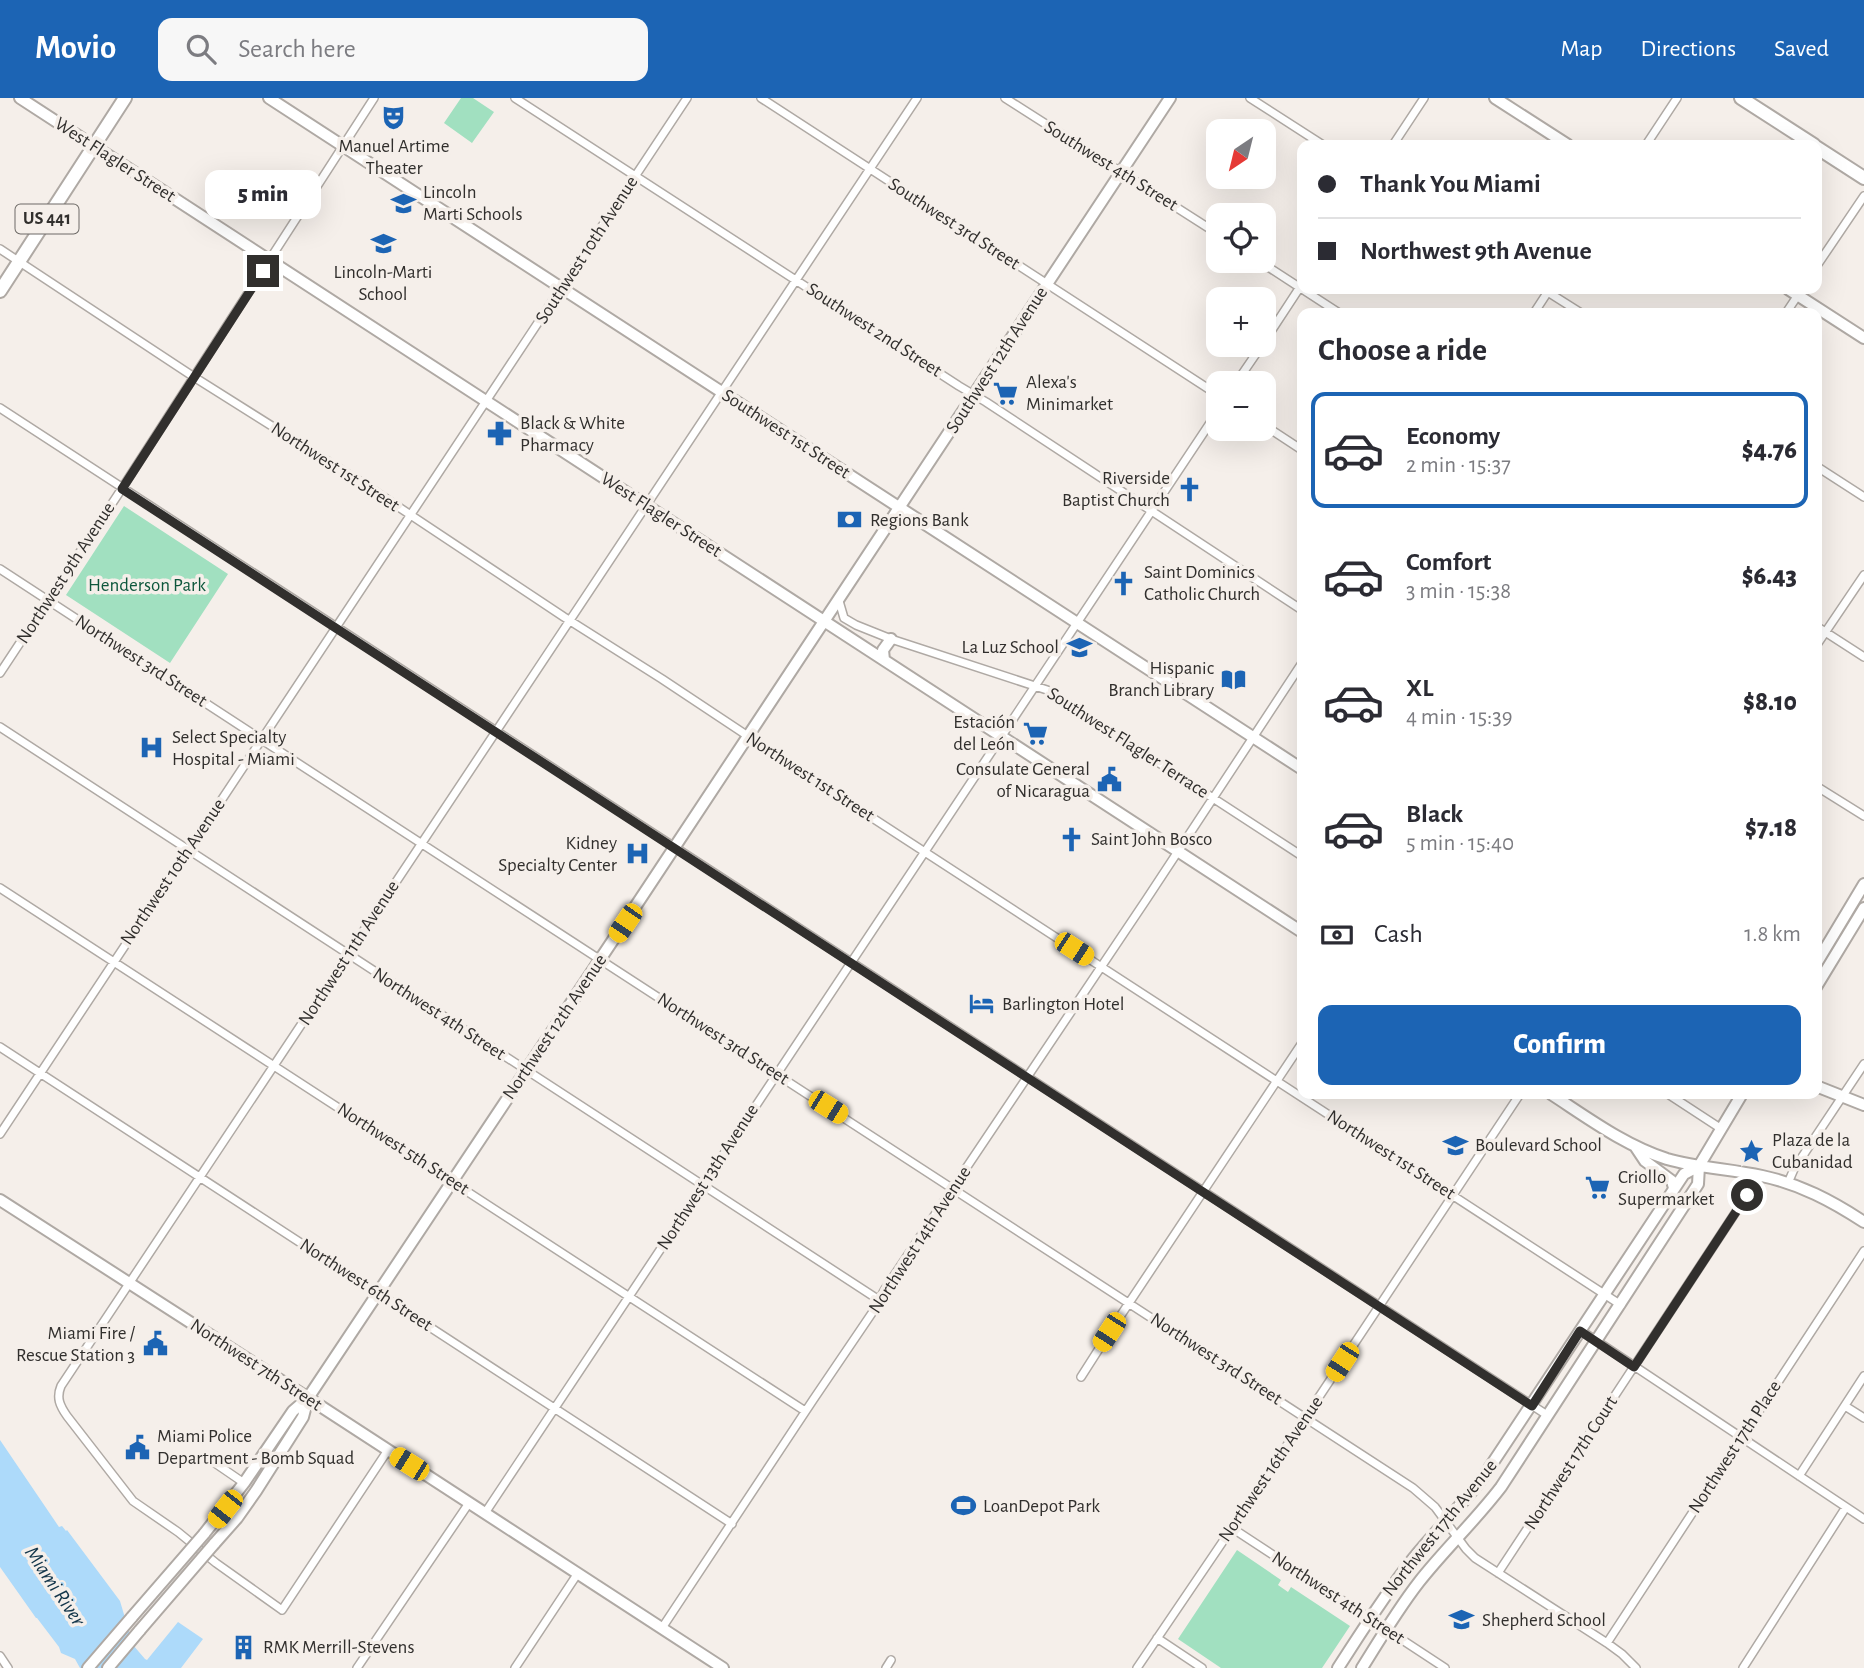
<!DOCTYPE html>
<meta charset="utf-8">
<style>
:root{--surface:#fff;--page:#f7f7f7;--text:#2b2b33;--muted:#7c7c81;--line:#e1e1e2;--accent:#1c64b4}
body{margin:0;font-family:"Alegreya Sans",sans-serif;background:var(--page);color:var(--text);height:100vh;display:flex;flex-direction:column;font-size:26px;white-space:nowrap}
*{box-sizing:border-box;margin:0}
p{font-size:23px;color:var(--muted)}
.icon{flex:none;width:38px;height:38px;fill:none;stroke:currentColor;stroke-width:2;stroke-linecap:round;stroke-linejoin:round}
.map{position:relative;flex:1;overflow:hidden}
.drawer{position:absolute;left:1297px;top:210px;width:525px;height:791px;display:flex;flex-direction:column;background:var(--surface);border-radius:14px;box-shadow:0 7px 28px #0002}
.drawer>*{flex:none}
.top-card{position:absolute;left:1297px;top:42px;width:525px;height:154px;border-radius:14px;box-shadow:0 7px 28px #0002;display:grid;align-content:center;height:154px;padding:0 21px;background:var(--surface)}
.needle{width:46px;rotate:215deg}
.buttons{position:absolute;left:1206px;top:21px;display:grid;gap:14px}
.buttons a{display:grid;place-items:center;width:70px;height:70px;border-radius:14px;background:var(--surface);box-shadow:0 7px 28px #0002;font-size:35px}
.end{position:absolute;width:32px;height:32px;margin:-16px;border:9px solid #312f2d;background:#fff;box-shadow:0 0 0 4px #fff}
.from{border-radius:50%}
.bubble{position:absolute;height:49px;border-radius:14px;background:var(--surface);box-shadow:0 7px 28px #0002;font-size:23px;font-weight:800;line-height:49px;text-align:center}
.car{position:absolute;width:21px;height:42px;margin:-21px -10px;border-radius:9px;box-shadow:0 0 5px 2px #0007;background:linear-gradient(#f5c518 24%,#345 0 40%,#f5c518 0 76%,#345 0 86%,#f5c518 0)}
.top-card b{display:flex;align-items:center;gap:24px;height:66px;font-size:26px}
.top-card b+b{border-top:2px solid var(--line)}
.top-card i{width:18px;height:18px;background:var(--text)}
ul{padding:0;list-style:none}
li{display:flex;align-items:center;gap:21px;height:116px;margin:0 14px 10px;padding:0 7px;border:4px solid transparent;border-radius:14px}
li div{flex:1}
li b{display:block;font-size:26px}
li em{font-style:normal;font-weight:800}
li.selected{border-color:var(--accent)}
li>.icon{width:63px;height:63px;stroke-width:1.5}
h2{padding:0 21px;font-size:32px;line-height:84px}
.pay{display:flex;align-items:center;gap:18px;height:77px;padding:0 21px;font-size:26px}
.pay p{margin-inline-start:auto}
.primary-button{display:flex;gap:14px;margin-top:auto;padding:14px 21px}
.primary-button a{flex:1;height:80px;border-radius:14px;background:var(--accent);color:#fff;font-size:28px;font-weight:800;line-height:80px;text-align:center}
header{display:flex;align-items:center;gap:42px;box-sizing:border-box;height:98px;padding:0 35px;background:var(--accent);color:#fff}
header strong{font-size:33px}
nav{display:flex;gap:38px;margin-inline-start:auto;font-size:24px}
.search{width:490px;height:63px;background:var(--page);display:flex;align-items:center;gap:18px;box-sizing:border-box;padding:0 24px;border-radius:14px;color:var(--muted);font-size:26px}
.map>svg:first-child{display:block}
</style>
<header>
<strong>Movio</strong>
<div class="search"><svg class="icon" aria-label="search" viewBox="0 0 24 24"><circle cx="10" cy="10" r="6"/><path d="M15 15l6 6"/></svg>Search here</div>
<nav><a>Map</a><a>Directions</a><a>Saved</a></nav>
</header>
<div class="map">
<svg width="1864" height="1570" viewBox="0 0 1864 1570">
<rect width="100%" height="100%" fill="#f5efea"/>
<path fill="#a1e0c0" d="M 461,0 L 473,0 L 494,14 L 472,45 L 444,25 Z
M 124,408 L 228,476 L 170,565 L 66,497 Z
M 1237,1452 L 1281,1482 L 1278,1487 L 1288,1494 L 1291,1489 L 1350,1528 L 1322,1570 L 1221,1570 L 1178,1541 Z"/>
<path fill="#addafa" d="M 0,1342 L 59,1429 L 62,1428 L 66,1433 L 67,1432 L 120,1503 L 133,1547 L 145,1561 L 147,1562 L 178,1524 L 203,1541 L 181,1570 L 80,1570 L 75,1561 L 61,1555 L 59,1549 L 37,1520 L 36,1520 L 0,1469 Z"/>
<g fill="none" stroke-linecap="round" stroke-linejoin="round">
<defs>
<path id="street" d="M 515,0 L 959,288 L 986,304 L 1302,512
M 761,0 L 1218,297
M 1005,0 L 1218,136
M 1250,0 L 1323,47
M 1393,47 L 1424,0
M 1646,47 L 1677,0
M 0,151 L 194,279 L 364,386 L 564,519 L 662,581 L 808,678 L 1621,1207
M 1259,163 L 1339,215
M 1816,169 L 1864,98
M 1543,191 L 1581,215
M 1534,215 L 1549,192
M 1786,215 L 1802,191
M 1264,244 L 1302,186
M 1236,285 L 1262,247
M 0,310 L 1547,1317
M 1264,327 L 1302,352
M 1816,368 L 1864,399
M 0,471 C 470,779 944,1081 1413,1390 L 1435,1409 L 1466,1451 L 1475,1460 L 1607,1545 L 1622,1556 L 1636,1570
M 839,503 L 844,520 L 856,527 L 891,541 L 1047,592 L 1302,758
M 1816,528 L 1864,559
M 1816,548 L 1864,477
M 0,575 L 117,398 L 374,0
M 0,629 L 879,1202
M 1816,688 L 1864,718
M 0,790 L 805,1313
M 0,949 L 732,1426
M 1668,996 L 1720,1030
M 0,1036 L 687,0
M 1788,1085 L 1794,1071 L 1864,966
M 1580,1232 L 1864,1421
M 1081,1279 L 1111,1232 L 1302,945
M 1845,1308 L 1864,1320
M 388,1352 L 282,1512 L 216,1465 L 178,1434 L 133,1403 L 67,1318 C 60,1308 56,1300 61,1288 L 917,0
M 209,1361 L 244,1385
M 1799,1378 L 1864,1278
M 485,1415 L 1218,313
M 1232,1430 L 1445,1570
M 1498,1475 L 1747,1097 L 1753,1076
M 662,1530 L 813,1302 L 872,1215 L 885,1191 L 1146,802 L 1302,565
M 1157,1540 L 1202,1570
M 1607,1545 L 1864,1153
M 0,1558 L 8,1570
M 357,1570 L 469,1405
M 515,1570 L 578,1475
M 886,1570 L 891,1562
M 1137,1570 L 1232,1430 L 1520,996
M 1743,1570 L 1846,1409"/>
<path id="secondary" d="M 20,0 L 1302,834
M 269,0 L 1302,671
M 1495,0 L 1568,47
M 1788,191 L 1864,240
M 884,562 L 883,552 L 891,541
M 1816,866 L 1864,786
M 1816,889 L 1864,810
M 1816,988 L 1864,1007
M 1551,996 C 1588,1020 1624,1047 1667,1061 C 1698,1070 1731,1071 1762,1078 C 1800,1086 1832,1103 1864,1124
M 1635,1048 L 1645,1063 L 1672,1083 L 1674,1090
M 0,1102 L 308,1300 L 723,1570
M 204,1436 L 244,1385 L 293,1313 L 308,1300 L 637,806 L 1170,0
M 214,1446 L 237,1420 L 256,1393 L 303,1319 L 308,1300
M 88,1570 L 132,1519
M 108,1570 L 140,1532
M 1338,1570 C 1362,1533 1385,1496 1412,1462 C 1436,1432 1464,1406 1486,1375 L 1684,1076 L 1699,1068
M 1362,1570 C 1380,1541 1398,1511 1419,1484 C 1445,1451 1475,1423 1501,1389 L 1698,1086 L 1699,1068 L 1742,996"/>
<path id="primary" d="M 1741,0 L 1814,47
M 1816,49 L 1864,80
M 0,193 L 125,0"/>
</defs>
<use href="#street" stroke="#afa9a4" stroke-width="10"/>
<use href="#secondary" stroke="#afa9a4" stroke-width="14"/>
<use href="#primary" stroke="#afa9a4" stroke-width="16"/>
<use href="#street" stroke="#fff" stroke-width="7"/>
<use href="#secondary" stroke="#fff" stroke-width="10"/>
<use href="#primary" stroke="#fff" stroke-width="12"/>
<defs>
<path id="secondary-bridge" d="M 132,1519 L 204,1436
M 140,1532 L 214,1446"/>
</defs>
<use href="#secondary-bridge" stroke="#afa9a4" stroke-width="14" stroke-linecap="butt"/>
<use href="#secondary-bridge" stroke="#fff" stroke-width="10"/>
</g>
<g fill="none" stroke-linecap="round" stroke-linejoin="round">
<path stroke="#312f2d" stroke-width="9" d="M 263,173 L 122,391 L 1532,1308 L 1580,1233 L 1634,1269 L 1747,1097"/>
</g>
<defs>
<symbol id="theatre-bare" viewBox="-9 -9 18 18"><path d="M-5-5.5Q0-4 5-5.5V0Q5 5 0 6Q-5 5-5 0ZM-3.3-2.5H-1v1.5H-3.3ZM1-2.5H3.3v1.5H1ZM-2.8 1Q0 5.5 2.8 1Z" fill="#1c64b4" stroke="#f5efea" stroke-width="2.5" paint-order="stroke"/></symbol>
<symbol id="school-bare" viewBox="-9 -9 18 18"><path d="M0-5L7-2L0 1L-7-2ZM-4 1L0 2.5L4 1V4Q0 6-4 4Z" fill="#1c64b4" stroke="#f5efea" stroke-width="2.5" paint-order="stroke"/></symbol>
<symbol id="supermarket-bare" viewBox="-9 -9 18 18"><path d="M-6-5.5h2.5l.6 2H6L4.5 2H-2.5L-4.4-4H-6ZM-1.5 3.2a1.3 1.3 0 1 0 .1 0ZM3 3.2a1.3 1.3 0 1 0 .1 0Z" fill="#1c64b4" stroke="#f5efea" stroke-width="2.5" paint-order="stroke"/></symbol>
<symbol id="pharmacy-bare" viewBox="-9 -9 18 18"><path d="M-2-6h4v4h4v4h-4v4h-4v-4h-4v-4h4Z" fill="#1c64b4" stroke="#f5efea" stroke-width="2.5" paint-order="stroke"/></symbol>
<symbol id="church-bare" viewBox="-9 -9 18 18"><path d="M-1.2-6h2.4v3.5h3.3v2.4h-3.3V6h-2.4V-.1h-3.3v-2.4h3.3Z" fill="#1c64b4" stroke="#f5efea" stroke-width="2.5" paint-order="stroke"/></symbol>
<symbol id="bank-bare" viewBox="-9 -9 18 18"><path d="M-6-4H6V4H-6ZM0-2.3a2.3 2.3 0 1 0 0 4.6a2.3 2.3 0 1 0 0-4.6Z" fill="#1c64b4" stroke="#f5efea" stroke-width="2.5" paint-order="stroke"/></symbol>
<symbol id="library-bare" viewBox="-9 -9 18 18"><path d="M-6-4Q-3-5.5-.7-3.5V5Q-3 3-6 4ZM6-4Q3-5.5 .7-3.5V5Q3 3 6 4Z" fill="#1c64b4" stroke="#f5efea" stroke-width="2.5" paint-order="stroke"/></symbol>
<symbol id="hospital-bare" viewBox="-9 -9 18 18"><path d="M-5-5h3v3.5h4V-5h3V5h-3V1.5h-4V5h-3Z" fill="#1c64b4" stroke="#f5efea" stroke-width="2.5" paint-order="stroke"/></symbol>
<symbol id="civic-bare" viewBox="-9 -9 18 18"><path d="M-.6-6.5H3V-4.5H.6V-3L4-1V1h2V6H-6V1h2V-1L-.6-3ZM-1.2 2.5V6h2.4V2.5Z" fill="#1c64b4" stroke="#f5efea" stroke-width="2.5" paint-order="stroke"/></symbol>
<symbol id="hotel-bare" viewBox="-9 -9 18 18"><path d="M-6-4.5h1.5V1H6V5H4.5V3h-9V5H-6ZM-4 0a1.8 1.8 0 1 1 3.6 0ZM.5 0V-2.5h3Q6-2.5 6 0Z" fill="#1c64b4" stroke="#f5efea" stroke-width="2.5" paint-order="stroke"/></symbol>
<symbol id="sight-bare" viewBox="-9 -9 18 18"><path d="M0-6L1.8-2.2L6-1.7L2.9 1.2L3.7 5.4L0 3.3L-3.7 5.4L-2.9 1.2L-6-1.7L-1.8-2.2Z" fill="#1c64b4" stroke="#f5efea" stroke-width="2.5" paint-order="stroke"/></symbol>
<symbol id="stadium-bare" viewBox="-9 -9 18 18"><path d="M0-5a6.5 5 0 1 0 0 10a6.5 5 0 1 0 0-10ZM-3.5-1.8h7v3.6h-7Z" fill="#1c64b4" stroke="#f5efea" stroke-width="2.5" paint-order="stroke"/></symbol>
<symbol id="building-bare" viewBox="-9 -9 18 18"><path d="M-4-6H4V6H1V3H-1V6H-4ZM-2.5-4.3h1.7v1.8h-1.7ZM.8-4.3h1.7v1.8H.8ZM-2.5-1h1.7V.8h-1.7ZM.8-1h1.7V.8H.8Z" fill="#1c64b4" stroke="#f5efea" stroke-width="2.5" paint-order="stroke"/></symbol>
</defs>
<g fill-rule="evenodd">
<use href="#theatre-bare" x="376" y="2" width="35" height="35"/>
<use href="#school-bare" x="386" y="88" width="35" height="35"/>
<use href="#school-bare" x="366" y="128" width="35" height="35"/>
<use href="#supermarket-bare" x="988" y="278" width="35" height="35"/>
<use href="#pharmacy-bare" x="482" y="318" width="35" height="35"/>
<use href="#church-bare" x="1172" y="374" width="35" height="35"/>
<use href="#bank-bare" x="832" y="404" width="35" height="35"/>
<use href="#church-bare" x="1106" y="468" width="35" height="35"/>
<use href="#school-bare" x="1062" y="532" width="35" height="35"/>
<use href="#library-bare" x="1216" y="564" width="35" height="35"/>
<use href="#supermarket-bare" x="1018" y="618" width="35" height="35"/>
<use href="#hospital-bare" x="134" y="632" width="35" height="35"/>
<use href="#civic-bare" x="1092" y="664" width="35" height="35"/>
<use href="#church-bare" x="1054" y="724" width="35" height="35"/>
<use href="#hospital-bare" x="620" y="738" width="35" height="35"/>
<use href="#hotel-bare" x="964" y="888" width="35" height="35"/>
<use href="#school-bare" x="1438" y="1030" width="35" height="35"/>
<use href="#sight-bare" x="1734" y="1036" width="35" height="35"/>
<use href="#supermarket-bare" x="1580" y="1072" width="35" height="35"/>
<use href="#civic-bare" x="138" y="1228" width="35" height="35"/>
<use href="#civic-bare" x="120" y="1332" width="35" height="35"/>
<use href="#stadium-bare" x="946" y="1390" width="35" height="35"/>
<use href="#school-bare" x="1444" y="1504" width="35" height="35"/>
<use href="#building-bare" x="226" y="1532" width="35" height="35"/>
</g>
<g text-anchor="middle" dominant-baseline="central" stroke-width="7" stroke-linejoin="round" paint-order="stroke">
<rect fill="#f5efea" stroke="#6c6966" stroke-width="2" x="15.5" y="106.5" width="63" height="29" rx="5"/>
<g font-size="18" font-weight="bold" fill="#312f2d">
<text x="47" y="121">US 441</text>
</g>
<g font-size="19" fill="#312f2d" stroke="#f5efea" text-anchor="start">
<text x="394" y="48" text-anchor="middle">Manuel Artime<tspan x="394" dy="22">Theater</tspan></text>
<text x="423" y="94">Lincoln<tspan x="423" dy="22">Marti Schools</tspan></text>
<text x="383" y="174" text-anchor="middle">Lincoln-Marti<tspan x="383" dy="22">School</tspan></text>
<text x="1026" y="284">Alexa's<tspan x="1026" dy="22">Minimarket</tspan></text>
<text x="520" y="325">Black &amp; White<tspan x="520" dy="22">Pharmacy</tspan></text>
<text x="1170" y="380" text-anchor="end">Riverside<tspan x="1170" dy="22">Baptist Church</tspan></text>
<text x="870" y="422">Regions Bank</text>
<text x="1144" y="474">Saint Dominics<tspan x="1144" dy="22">Catholic Church</tspan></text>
<text x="1059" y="549" text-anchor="end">La Luz School</text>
<text x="1214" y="570" text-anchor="end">Hispanic<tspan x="1214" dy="22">Branch Library</tspan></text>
<text x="1015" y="624" text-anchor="end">Estación<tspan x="1015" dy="22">del León</tspan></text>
<text x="172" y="639">Select Specialty<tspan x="172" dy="22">Hospital - Miami</tspan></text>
<text x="1090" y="671" text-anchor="end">Consulate General<tspan x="1090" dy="22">of Nicaragua</tspan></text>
<text x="1091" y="741">Saint John Bosco</text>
<text x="617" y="745" text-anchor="end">Kidney<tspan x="617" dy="22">Specialty Center</tspan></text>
<text x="1002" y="906">Barlington Hotel</text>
<text x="1772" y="1042">Plaza de la<tspan x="1772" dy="22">Cubanidad</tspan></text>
<text x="1475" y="1047">Boulevard School</text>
<text x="1618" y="1079">Criollo<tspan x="1618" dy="22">Supermarket</tspan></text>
<text x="135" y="1235" text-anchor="end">Miami Fire /<tspan x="135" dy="22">Rescue Station 3</tspan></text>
<text x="157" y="1338">Miami Police<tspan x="157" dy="22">Department - Bomb Squad</tspan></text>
<text x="983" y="1408">LoanDepot Park</text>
<text x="1482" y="1522">Shepherd School</text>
<text x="263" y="1549">RMK Merrill-Stevens</text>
</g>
<g font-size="19" fill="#312f2d" stroke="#f5efea">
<text transform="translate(115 62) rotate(33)">West Flagler Street</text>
<text transform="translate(1111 68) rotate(32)">Southwest 4th Street</text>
<text transform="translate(954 126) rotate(33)">Southwest 3rd Street</text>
<text transform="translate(587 152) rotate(-57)">Southwest 10th Avenue</text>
<text transform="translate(874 232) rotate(33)">Southwest 2nd Street</text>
<text transform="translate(997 262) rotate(-57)">Southwest 12th Avenue</text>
<text transform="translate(786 336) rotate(33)">Southwest 1st Street</text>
<text transform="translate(335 369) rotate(33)">Northwest 1st Street</text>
<text transform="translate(661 417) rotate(33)">West Flagler Street</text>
<text transform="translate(66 475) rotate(-57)">Northwest 9th Avenue</text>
<text transform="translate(141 563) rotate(33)">Northwest 3rd Street</text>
<text transform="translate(1128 645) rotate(33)">Southwest Flagler Terrace</text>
<text transform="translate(810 679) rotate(33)">Northwest 1st Street</text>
<text transform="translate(173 774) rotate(-56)">Northwest 10th Avenue</text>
<text transform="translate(349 855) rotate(-57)">Northwest 11th Avenue</text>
<text transform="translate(439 916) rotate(33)">Northwest 4th Street</text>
<text transform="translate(555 929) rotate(-56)">Northwest 12th Avenue</text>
<text transform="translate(723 941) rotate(33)">Northwest 3rd Street</text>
<text transform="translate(403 1051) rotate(33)">Northwest 5th Street</text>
<text transform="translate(1391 1057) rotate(33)">Northwest 1st Street</text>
<text transform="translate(708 1079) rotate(-57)">Northwest 13th Avenue</text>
<text transform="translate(920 1142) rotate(-57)">Northwest 14th Avenue</text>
<text transform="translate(366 1187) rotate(33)">Northwest 6th Street</text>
<text transform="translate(1216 1261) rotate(33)">Northwest 3rd Street</text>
<text transform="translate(256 1267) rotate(33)">Northwest 7th Street</text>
<text transform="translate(1735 1349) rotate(-57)">Northwest 17th Place</text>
<text transform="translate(1571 1365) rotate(-57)">Northwest 17th Court</text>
<text transform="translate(1271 1371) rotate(-56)">Northwest 16th Avenue</text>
<text transform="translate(1440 1430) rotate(-51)">Northwest 17th Avenue</text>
<text transform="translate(1338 1500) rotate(33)">Northwest 4th Street</text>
</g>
<g font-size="19" fill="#0e573c" stroke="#f5efea">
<text x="147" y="487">Henderson Park</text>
</g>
<g font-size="21" font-style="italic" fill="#113449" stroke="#f5efea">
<text transform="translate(55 1488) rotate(56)">Miami River</text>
</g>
</g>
</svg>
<div class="buttons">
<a><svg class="needle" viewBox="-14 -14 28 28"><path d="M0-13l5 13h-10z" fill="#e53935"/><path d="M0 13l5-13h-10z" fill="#7c7c81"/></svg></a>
<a><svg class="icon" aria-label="locate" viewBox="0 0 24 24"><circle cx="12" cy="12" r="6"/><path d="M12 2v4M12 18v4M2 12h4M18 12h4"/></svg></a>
<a>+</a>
<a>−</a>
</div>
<i class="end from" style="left:1747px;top:1097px"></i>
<i class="end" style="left:263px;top:173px"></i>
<div class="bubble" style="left:205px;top:72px;width:116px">5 min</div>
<i class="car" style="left:625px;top:825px;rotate:214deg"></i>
<i class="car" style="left:1074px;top:851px;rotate:123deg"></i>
<i class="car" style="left:828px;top:1009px;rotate:122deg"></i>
<i class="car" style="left:1109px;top:1234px;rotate:213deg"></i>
<i class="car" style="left:1342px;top:1264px;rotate:213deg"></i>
<i class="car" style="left:409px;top:1366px;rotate:302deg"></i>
<i class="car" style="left:225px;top:1411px;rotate:218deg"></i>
<div class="top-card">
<b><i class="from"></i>Thank You Miami</b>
<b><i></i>Northwest 9th Avenue</b>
</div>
<section class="drawer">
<h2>Choose a ride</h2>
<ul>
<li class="selected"><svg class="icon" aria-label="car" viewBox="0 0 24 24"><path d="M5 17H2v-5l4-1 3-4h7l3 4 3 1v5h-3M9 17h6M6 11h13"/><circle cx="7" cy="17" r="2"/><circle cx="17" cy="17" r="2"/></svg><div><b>Economy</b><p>2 min · 15:37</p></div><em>$4.76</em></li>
<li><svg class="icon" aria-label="car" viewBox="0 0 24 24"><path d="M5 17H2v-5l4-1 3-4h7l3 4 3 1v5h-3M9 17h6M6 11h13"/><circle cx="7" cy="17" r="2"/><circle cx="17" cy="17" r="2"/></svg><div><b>Comfort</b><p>3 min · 15:38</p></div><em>$6.43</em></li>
<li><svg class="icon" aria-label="car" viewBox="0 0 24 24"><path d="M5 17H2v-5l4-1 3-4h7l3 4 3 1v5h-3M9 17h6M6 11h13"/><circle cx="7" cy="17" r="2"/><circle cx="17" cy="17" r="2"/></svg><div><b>XL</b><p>4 min · 15:39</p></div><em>$8.10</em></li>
<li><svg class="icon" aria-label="car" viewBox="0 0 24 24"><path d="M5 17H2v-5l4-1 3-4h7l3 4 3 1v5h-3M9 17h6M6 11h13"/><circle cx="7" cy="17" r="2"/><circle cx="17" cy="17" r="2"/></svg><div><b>Black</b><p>5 min · 15:40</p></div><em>$7.18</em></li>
</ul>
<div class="pay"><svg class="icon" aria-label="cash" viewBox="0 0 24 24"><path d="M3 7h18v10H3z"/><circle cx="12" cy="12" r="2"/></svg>Cash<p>1.8 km</p></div>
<div class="primary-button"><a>Confirm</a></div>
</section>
</div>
